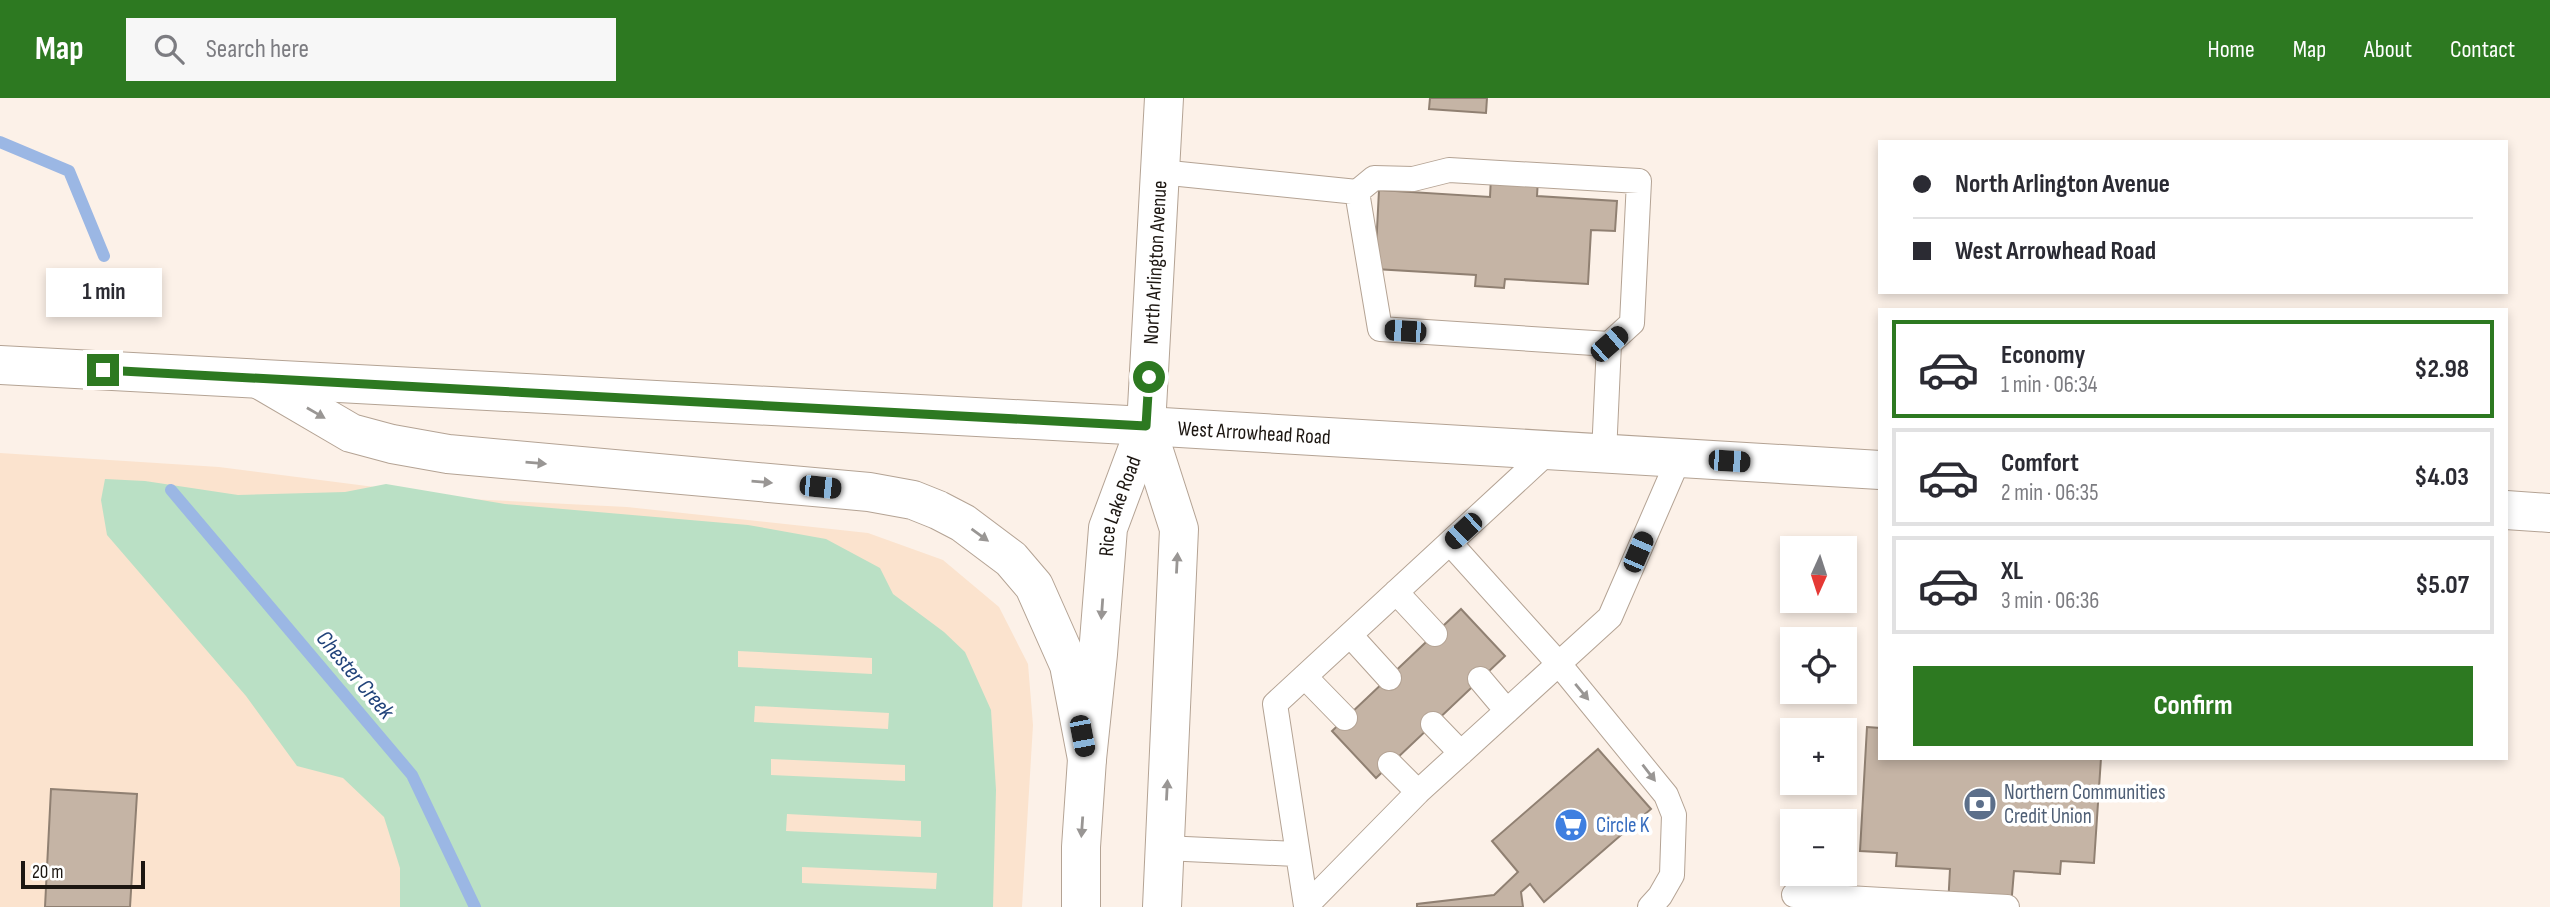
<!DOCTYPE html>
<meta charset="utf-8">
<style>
:root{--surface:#fff;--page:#f7f7f7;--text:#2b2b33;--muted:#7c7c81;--line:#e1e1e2;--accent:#2d7921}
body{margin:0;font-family:"Sofia Sans Condensed",sans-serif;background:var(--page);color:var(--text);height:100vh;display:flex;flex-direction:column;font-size:26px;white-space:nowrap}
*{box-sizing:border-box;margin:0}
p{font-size:23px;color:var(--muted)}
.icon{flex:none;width:38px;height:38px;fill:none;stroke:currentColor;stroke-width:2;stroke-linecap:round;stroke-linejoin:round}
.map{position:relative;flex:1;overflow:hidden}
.details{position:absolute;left:1878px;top:210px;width:630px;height:452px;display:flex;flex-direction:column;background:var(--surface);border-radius:0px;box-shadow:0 4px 10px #0003}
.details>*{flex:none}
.top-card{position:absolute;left:1878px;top:42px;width:630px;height:154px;border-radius:0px;box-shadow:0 4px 10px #0003;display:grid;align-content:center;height:154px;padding:0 35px;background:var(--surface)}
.needle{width:46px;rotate:183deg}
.fabs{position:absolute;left:1780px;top:438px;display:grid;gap:14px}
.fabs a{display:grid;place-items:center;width:77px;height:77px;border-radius:0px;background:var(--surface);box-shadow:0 4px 10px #0003;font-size:35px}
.scale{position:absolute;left:21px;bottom:18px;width:124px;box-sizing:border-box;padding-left:7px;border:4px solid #1c1611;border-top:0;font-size:19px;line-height:24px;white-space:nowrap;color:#1c1611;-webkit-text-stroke:5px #fff;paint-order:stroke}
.end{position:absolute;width:32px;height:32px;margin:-16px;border:9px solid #2d7921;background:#fff;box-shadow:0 0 0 4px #fff}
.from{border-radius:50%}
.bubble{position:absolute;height:49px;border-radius:0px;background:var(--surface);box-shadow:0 4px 10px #0003;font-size:23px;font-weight:700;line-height:49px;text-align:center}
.car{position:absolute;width:21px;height:42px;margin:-21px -10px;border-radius:9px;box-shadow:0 0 5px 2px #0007;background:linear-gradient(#222 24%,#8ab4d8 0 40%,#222 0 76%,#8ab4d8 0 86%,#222 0)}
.top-card b{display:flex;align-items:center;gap:24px;height:66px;font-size:26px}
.top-card b+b{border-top:2px solid var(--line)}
.top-card i{width:18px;height:18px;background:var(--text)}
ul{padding:12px 0 0;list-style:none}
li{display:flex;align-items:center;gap:21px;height:98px;margin:0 14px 10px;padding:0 21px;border:4px solid var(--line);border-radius:0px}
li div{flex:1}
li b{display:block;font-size:26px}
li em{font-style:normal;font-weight:700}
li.current{border-color:var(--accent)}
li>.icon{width:63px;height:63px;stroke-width:1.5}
.action{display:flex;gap:14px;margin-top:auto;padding:14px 35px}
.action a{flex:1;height:80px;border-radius:0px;background:var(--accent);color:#fff;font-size:28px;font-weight:700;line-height:80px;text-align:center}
header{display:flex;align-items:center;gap:42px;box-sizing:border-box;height:98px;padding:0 35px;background:var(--accent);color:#fff}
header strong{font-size:33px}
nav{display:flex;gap:38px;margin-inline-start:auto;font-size:24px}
.search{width:490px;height:63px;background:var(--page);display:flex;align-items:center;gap:18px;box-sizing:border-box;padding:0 24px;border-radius:0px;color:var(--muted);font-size:26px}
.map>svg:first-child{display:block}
</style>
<header>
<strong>Map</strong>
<div class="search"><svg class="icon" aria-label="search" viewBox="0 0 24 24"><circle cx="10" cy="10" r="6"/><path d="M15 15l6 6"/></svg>Search here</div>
<nav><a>Home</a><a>Map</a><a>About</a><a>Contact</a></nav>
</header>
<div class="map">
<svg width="2550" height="809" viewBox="0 0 2550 809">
<rect width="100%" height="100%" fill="#fcf1e8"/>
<path fill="#fbe3ce" d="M 0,355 L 219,369 L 468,401 L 627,409 L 868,435 L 943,462 L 999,509 L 1028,566 L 1033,627 L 1022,809 L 0,809 Z"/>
<path fill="#bae0c5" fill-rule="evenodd" d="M 105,381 L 145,383 L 238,397 L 345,394 L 386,386 L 505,406 L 748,427 L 826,441 L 880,470 L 893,496 L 944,534 L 965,554 L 991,612 L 996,692 L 993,809 L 400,809 L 400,770 L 384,719 L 343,680 L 297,668 L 246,598 L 107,437 L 101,402 ZM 738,553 L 872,560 L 872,576 L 738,569 ZM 755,608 L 889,615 L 888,631 L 754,624 ZM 771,661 L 905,667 L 905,683 L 771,677 ZM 787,716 L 921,723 L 921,739 L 786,733 ZM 802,769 L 937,775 L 936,791 L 802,785 Z"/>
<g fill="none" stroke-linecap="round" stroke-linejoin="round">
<path stroke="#9bb7e4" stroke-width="12" d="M 0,44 L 69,73 L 104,158
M 171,392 L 412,677 L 475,809"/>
</g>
<path fill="#c5b4a5" stroke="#908072" stroke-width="2" d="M 1430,0 L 1487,0 L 1486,15 L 1429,11 Z
M 1491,79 L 1538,81 L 1537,98 L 1617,103 L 1615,133 L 1591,132 L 1588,186 L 1505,181 L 1504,190 L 1475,188 L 1476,177 L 1375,171 L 1379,92 L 1490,99 Z
M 1461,511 L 1505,558 L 1376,680 L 1332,633 Z
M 1867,629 L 1880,630 L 1880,660 L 2101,660 L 2094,765 L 2061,763 L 2060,776 L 2014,773 L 2011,809 L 1948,809 L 1950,771 L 1896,768 L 1897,755 L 1860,753 Z
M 1598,651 L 1651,711 L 1544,804 L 1530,786 L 1521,794 L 1523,809 L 1417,809 L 1417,806 L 1494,797 L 1518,774 L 1492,743 Z
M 51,691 L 137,696 L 130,809 L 45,809 Z"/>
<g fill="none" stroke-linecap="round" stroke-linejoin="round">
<defs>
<path id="service" d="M 1160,74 L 1357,94 L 1380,231 L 1609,246 L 1604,356
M 1357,94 L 1374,80 L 1413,81 L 1449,72 L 1639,83 L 1632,225 L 1609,246
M 1549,353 L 1275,606 L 1306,808 L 1418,694 L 1610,519 L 1679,360
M 1450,445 L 1559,566 L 1666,697 L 1674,717 L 1672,777 L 1660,798 L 1650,809
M 1396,494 L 1435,536
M 1350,537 L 1389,580
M 1305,579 L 1345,620
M 1480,581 L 1507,613
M 1433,626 L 1461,655
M 1390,666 L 1418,694
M 1164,750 L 1296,756
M 1794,797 L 2007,809"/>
<g id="secondary">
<path id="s1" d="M 0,267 L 1146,328 L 1880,372"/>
<path d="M 262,283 L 351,335 L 392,346 L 448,356 L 869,394 L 913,402 L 938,412 L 963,425 L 1011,461 L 1034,488 L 1069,567 L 1087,661"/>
<path d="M 1146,328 L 1179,431 L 1162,809"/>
<path d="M 2506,412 L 2550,415"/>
<path id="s2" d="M 1081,809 L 1081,749 L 1087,661 L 1098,556 L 1108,430 L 1146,328 L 1164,0"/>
</g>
</defs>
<use href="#service" stroke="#b4a394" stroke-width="26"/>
<use href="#secondary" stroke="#b4a394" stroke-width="40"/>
<use href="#service" stroke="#fff" stroke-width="24"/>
<use href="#secondary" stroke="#fff" stroke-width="38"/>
</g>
<defs><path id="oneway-solid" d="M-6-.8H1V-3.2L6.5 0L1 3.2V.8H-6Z" transform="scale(1.75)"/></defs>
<g fill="#999694">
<use href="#oneway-solid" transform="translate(316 315) rotate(30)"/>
<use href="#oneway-solid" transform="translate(536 365) rotate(5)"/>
<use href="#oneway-solid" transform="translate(762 384) rotate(5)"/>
<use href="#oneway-solid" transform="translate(980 437) rotate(36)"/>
<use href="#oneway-solid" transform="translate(1177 465) rotate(-87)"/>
<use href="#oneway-solid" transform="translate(1102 511) rotate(94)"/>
<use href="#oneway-solid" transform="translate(1582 594) rotate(50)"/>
<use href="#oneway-solid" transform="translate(1649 675) rotate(52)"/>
<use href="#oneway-solid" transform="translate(1167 692) rotate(-87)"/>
<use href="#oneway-solid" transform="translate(1082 729) rotate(94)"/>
</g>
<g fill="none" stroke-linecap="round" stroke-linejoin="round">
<path stroke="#2d7921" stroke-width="9" d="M 103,272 L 1146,328 L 1149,279"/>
</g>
<defs>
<symbol id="bank-disc" viewBox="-11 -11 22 22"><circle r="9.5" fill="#5c6f8a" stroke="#fff"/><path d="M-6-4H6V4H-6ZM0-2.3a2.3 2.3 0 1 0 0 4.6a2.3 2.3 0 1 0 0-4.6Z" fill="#fff"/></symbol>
<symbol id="supermarket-disc" viewBox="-11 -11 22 22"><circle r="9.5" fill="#3f7fe0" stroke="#fff"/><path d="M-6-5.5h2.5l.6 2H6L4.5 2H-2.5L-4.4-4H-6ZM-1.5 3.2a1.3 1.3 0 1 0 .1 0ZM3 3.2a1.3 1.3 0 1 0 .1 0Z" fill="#fff"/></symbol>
</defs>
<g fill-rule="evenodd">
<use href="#bank-disc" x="1961" y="687" width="38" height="38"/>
<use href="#supermarket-disc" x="1552" y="708" width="38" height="38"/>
</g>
<g text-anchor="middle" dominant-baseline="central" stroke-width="7" stroke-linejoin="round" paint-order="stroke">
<g font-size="21" fill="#1c1611" stroke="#fff">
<text stroke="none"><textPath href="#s2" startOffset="653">North Arlington Avenue</textPath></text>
<text stroke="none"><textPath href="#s1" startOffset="1256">West Arrowhead Road</textPath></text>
<text stroke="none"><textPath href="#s2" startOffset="404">Rice Lake Road</textPath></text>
</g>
<g font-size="21" fill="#4e5e75" stroke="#fff" text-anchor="start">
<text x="2004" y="694">Northern Communities<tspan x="2004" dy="24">Credit Union</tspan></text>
</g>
<g font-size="21" fill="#366cbe" stroke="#fff" text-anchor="start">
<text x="1596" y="727">Circle K</text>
</g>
<g font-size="23" font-style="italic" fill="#21437a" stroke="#fff">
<text transform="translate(355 577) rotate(50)">Chester Creek</text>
</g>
</g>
</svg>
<div class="fabs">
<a><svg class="needle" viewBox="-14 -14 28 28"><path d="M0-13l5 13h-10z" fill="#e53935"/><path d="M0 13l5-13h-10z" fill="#7c7c81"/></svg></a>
<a><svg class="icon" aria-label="locate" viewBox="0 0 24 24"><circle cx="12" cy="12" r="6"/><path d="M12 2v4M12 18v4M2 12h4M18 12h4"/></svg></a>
<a>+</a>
<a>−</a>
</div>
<div class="scale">20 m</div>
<i class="end from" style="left:1149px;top:279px"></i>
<i class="end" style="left:103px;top:272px"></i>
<div class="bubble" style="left:46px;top:170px;width:116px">1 min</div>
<i class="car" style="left:1405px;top:233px;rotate:274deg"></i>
<i class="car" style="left:1609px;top:246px;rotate:49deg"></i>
<i class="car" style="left:1729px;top:363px;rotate:94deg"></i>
<i class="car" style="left:820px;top:389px;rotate:96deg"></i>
<i class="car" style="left:1463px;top:433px;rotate:227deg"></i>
<i class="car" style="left:1638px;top:454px;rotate:23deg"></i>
<i class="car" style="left:1082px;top:638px;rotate:169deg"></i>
<div class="top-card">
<b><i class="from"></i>North Arlington Avenue</b>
<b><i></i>West Arrowhead Road</b>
</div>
<section class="details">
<ul>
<li class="current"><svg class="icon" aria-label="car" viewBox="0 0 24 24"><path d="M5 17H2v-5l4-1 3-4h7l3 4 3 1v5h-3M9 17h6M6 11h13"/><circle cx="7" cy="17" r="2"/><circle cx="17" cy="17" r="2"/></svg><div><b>Economy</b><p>1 min · 06:34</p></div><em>$2.98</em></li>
<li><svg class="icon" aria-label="car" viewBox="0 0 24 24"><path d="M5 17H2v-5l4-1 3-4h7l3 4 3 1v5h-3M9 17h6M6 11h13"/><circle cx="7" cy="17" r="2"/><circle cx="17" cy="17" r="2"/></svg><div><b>Comfort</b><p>2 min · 06:35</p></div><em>$4.03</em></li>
<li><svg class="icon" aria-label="car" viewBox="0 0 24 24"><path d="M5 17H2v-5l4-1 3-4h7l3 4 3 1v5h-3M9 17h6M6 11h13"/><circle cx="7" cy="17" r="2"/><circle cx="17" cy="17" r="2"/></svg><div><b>XL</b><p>3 min · 06:36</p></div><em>$5.07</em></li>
</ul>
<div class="action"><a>Confirm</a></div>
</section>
</div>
